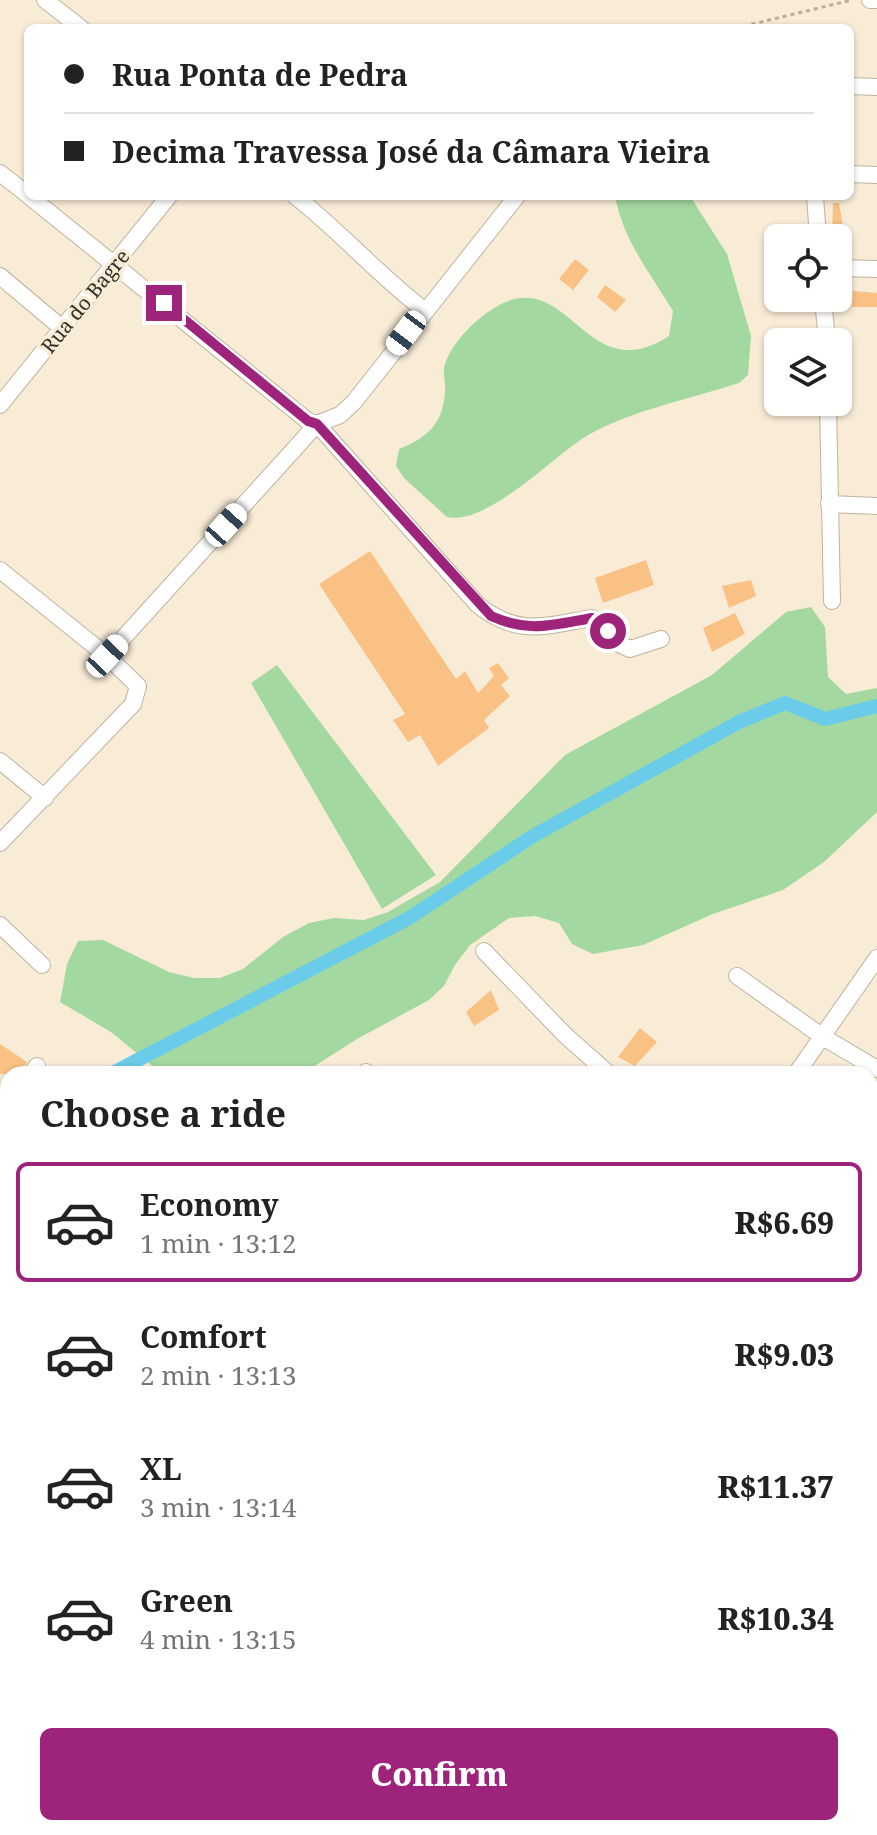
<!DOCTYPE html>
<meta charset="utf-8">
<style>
:root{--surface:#fff;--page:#f2f2f2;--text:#222;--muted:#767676;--line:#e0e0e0;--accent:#9e247b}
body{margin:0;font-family:"Noto Serif",serif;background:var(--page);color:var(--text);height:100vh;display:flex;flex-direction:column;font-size:30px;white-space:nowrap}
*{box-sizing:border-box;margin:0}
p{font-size:26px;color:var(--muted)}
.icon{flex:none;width:44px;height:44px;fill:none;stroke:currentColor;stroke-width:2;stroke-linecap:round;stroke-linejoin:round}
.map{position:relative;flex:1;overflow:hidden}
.side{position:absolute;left:0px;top:1066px;width:878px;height:770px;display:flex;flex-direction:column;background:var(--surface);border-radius:24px 24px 0 0;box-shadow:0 2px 6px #0004}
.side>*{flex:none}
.guide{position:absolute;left:24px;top:24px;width:830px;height:176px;border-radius:12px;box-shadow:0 2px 6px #0004;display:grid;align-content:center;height:176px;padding:0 40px;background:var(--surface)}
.tools{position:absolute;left:764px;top:224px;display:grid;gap:16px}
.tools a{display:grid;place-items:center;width:88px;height:88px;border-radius:12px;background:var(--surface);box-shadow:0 2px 6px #0004;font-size:40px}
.end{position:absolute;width:36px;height:36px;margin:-18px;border:10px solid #9e247b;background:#fff;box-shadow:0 0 0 4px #fff}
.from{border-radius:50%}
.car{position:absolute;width:24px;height:48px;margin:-24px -12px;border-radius:10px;box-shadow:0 0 6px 2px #0007;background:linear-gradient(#fff 24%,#345 0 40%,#fff 0 76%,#345 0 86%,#fff 0)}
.guide b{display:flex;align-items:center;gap:28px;height:76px;font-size:30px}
.guide b+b{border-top:2px solid var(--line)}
.guide i{width:20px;height:20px;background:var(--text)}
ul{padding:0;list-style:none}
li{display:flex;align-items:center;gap:24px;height:120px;margin:0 16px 12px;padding:0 24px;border:4px solid transparent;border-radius:12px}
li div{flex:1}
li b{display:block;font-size:30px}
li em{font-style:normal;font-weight:800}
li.on{border-color:var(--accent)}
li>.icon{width:72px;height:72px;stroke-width:1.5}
h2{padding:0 40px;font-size:36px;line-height:96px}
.primary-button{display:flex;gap:16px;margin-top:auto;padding:16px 40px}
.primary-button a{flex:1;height:92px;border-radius:12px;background:var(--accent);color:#fff;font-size:32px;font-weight:800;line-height:92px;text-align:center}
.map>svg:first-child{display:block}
</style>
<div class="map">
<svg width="877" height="1835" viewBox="0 0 877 1835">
<rect width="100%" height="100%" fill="#f9ecd7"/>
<path fill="#a3d8a1" d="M 615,196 L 690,196 L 727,254 L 751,336 L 748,375 L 739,383 C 693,398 621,413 582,439 C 552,458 486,526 447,517 L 404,478 L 396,466 L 399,449 C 427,438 443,424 445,392 C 446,385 443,375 444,368 C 450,341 486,308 511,300 C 572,281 591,387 669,336 L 673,311 C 650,273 623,240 615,196 Z
M 811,607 L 825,627 L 828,677 L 846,694 L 877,688 L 877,812 L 824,862 L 783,890 L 713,914 L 643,945 L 593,954 L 572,944 L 559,923 L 535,916 L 509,918 L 470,945 L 455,965 L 444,986 L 429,1000 L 357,1039 L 302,1074 L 162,1074 L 111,1032 L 60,1002 L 67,964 L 78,941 L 103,940 L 169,972 L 194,978 L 220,978 L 243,969 L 283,937 L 309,923 L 334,918 L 364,920 L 388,912 L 440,882 L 565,755 L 712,675 L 786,612 Z
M 277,665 L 436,875 L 382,909 L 251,683 Z"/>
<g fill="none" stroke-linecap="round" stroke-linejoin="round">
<path stroke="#6bcce9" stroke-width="14" d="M 111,1074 L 411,917 L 533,836 L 739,722 L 785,703 L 825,719 L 877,706"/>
</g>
<path fill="#f9c184" d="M 833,203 L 839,203 L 845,238 L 832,238 Z
M 575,259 L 589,270 L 573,290 L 559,279 Z
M 605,285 L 626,300 L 615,312 L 597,297 Z
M 853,291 L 877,293 L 877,307 L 852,307 Z
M 370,551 L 456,679 L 465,671 L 478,693 L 494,676 L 489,668 L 498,663 L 509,678 L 501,685 L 510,696 L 484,720 L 489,728 L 438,766 L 420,735 L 408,742 L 393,720 L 405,714 L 319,584 Z
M 646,560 L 654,585 L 603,603 L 595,578 Z
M 751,580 L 756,596 L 729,608 L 722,586 Z
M 735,613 L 745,634 L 712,652 L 703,628 Z
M 491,990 L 499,1010 L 474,1026 L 466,1012 Z
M 640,1028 L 657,1042 L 635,1066 L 618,1057 Z
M 0,1044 L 27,1062 L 20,1074 L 0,1074 Z"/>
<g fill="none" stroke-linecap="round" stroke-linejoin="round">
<defs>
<path id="minor" d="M 45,0 L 81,28
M 870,0 L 877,0
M 850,86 L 877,87
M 0,173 L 28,195
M 850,174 L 877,175
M 29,196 L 308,421 L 317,424 L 478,605 C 518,637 545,626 592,618 L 617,643 L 630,649 L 661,639
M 295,196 C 341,232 378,275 424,310
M 815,196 L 818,238
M 777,268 L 778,268
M 838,268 L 877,269
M 0,276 L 63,329
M 823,298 L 827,342
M 828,402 L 832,601
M 0,405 L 169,196
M 829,504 L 877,506
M 0,570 L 107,656
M 0,761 L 45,798
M 0,843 L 133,704 L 138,686 L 107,656 L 317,424 L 340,415 L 354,402 L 517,196
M 0,925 L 42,965
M 484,951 L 565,1035 L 609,1074
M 737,976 L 823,1037 L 877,1069
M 366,1072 L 368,1074
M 31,1074 L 37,1066
M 796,1074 L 877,958
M 0,1122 L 8,1109
M 0,1229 L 8,1216
M 870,1245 L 877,1249
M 0,1266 L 8,1271
M 0,1332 L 8,1319
M 870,1425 L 877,1430
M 0,1454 L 8,1437
M 870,1518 L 877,1522
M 0,1582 L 8,1562
M 873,1585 L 877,1579
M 0,1608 L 8,1613
M 870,1641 L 877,1647
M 870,1786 L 877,1784
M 865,1828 L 869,1835
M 5,1835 L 14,1835
M 315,1835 L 324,1828
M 510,1835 L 519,1828
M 721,1835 L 731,1828"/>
</defs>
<use href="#minor" stroke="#bfb39f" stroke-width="18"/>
<path stroke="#b7ad9c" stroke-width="3" stroke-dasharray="4 4" stroke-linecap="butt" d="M 736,28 L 852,0"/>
<use href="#minor" stroke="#fff" stroke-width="16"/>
</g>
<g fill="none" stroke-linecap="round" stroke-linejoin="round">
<path stroke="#9e247b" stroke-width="10" d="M 164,303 L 308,421 L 317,424 L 491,616 C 529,633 552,625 592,618 L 608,631"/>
</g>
<g text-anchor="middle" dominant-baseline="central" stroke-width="7" stroke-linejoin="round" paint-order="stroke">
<g font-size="20" fill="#342f27" stroke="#f9ecd7">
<text transform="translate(85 301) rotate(-51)">Rua do Bagre</text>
</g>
</g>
</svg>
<div class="tools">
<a><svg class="icon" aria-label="locate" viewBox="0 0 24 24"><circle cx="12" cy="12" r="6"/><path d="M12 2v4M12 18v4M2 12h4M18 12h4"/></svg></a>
<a><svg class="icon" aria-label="layers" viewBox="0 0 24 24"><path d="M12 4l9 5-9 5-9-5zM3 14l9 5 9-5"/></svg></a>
</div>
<i class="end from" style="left:608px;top:631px"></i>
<i class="end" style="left:164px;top:303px"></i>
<i class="car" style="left:406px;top:333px;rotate:217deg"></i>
<i class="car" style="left:226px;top:525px;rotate:42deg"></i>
<i class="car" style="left:107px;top:656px;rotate:43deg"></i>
<div class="guide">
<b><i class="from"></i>Rua Ponta de Pedra</b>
<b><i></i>Decima Travessa José da Câmara Vieira</b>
</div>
<section class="side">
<h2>Choose a ride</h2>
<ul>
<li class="on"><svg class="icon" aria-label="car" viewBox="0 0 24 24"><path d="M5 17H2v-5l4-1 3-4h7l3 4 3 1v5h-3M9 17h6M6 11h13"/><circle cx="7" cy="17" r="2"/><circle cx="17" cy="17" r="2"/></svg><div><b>Economy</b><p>1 min · 13:12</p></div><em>R$6.69</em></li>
<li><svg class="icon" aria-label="car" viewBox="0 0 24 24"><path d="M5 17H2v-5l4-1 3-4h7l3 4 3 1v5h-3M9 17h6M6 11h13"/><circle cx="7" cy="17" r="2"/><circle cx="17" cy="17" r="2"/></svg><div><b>Comfort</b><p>2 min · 13:13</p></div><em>R$9.03</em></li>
<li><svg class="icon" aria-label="car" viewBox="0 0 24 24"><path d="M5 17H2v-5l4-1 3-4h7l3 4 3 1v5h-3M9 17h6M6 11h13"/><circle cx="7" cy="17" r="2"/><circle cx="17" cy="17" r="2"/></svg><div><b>XL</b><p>3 min · 13:14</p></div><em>R$11.37</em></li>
<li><svg class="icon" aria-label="car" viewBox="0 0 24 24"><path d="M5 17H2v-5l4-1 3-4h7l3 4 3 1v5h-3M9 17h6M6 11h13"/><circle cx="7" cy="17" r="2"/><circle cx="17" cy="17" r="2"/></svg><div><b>Green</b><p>4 min · 13:15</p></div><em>R$10.34</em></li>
</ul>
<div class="primary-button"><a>Confirm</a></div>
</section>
</div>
